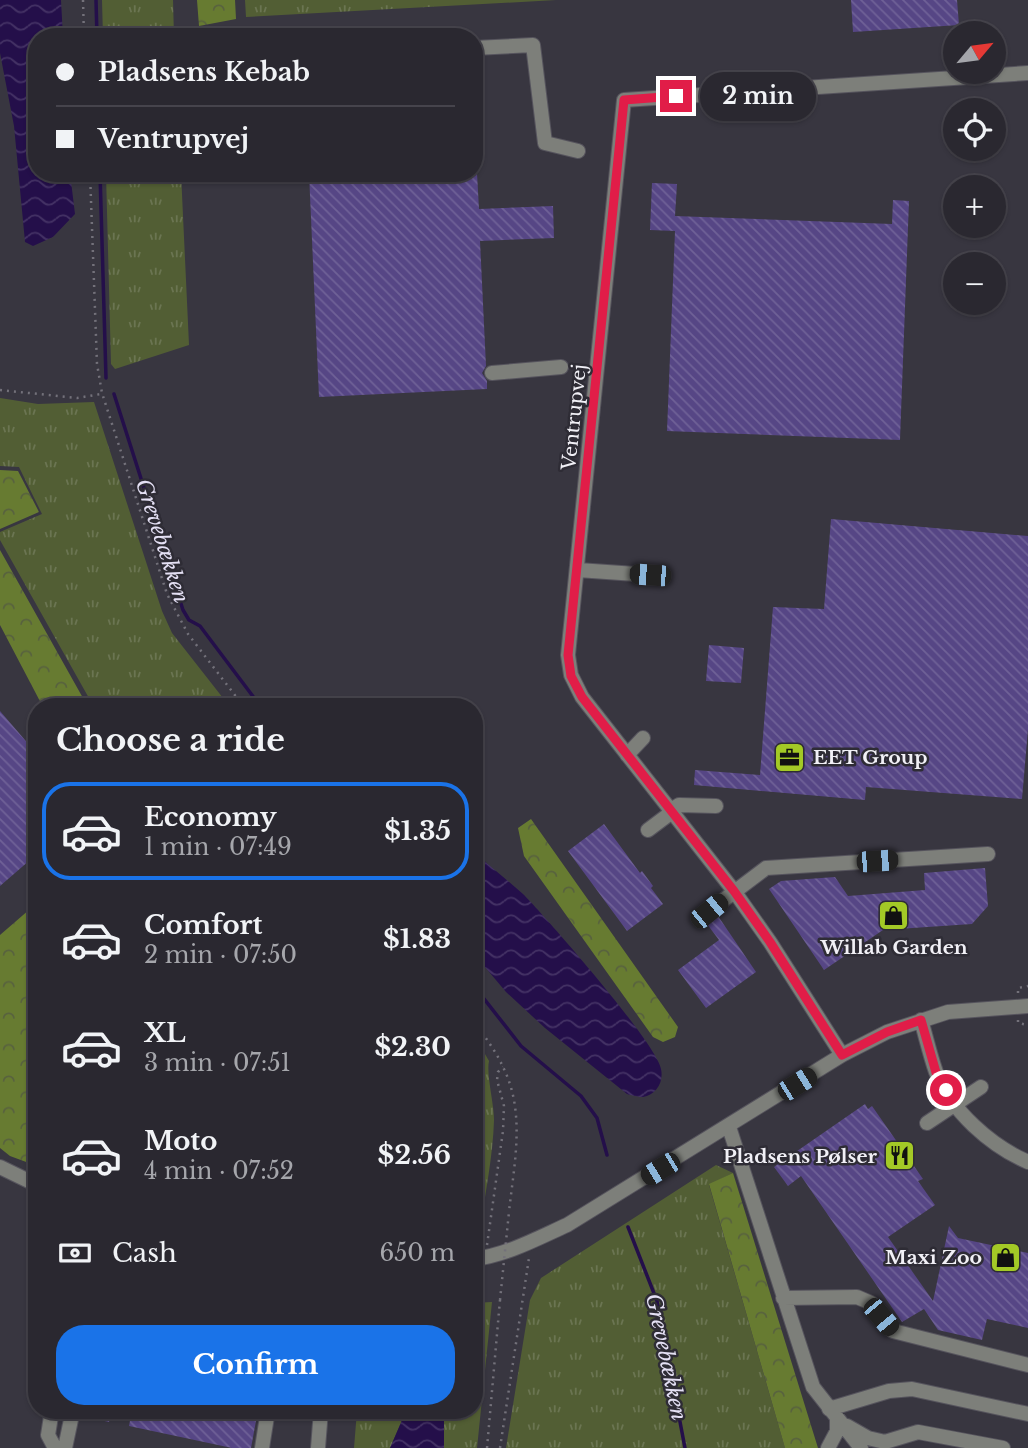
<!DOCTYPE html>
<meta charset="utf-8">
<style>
:root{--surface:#2a2830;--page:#36343c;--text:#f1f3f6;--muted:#a5a6ab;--line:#46444c;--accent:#1a73e8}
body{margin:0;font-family:"Libre Baskerville",serif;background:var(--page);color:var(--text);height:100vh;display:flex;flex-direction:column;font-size:26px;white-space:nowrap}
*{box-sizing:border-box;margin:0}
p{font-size:23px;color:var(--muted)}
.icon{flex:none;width:38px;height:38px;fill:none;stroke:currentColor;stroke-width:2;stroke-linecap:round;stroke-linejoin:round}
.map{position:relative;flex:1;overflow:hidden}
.drawer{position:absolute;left:28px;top:698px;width:455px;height:721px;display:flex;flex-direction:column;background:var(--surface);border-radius:28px;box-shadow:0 2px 5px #0004,0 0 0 2px var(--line)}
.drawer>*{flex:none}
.top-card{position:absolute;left:28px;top:28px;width:455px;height:154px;border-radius:28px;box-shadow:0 2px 5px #0004,0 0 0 2px var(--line);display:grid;align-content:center;height:154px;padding:0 28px;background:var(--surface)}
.needle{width:46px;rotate:61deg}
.tools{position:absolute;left:943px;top:21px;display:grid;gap:14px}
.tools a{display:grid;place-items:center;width:63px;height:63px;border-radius:50%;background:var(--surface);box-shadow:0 2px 5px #0004,0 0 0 2px var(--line);font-size:35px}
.end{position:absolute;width:32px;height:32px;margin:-16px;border:9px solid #e11d48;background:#fff;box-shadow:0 0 0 4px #fff}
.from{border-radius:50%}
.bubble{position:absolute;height:49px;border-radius:24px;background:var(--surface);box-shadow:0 2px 5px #0004,0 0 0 2px var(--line);font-size:23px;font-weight:700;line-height:49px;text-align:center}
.car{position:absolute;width:21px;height:42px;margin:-21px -10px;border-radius:9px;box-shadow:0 0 5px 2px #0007;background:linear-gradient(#222 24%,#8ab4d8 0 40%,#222 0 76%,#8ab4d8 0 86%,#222 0)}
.top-card b{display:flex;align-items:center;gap:24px;height:66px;font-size:26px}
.top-card b+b{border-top:2px solid var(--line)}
.top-card i{width:18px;height:18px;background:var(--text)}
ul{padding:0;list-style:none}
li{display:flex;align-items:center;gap:21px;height:98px;margin:0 14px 10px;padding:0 14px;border:4px solid transparent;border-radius:28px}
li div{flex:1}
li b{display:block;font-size:26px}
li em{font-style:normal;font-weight:700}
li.current{border-color:var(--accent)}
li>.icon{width:63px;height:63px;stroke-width:1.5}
h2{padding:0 28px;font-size:32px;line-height:84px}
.pay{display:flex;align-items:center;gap:18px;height:77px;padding:0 28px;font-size:26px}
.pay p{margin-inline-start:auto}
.action{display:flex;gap:14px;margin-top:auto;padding:14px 28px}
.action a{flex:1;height:80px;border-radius:28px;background:var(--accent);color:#fff;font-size:28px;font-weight:700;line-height:80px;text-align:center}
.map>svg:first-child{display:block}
</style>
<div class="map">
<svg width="1028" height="1448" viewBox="0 0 1028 1448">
<defs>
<pattern id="grass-tufts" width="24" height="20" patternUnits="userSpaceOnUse" patternTransform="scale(1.75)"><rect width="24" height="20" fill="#525e34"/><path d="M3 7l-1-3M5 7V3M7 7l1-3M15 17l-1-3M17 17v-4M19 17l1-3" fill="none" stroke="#6b7552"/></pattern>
<pattern id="forest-crowns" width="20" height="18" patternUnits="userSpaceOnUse" patternTransform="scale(1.75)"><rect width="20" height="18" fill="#677b31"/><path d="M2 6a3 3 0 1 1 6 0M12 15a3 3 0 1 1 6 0" fill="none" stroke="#58623e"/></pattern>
<pattern id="water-waves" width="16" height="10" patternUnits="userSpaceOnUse" patternTransform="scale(1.75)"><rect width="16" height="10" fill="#240f4a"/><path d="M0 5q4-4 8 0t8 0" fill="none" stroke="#443265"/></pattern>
<pattern id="building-back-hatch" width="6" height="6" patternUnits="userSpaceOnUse" patternTransform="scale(1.75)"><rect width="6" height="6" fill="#564685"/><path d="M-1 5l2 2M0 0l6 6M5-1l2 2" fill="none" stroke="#6f6197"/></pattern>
</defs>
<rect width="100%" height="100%" fill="#383640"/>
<path fill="url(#grass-tufts)" d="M 102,0 L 173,0 L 174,37 L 103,37 Z
M 245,0 L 556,0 L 246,17 Z
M 106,173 L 181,173 L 189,345 L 115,369 L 111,364 Z
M 0,398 L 38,404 L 94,402 L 162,611 L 172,633 L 230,707 L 94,707 L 0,540 L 0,532 L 42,514 L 19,467 L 0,466 Z
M 474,1035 L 489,1061 C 486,1074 494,1103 494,1120 C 493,1156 485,1194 480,1230 L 474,1234 Z
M 716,1165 L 733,1173 L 709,1185 L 785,1448 L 506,1448 L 530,1300 L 541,1278 Z
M 492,1302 L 477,1448 L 444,1448 L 444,1411 L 474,1410 L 474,1303 Z
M 357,1411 L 406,1411 L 390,1448 L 354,1448 Z"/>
<path fill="url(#forest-crowns)" d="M 197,0 L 235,0 L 236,19 L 199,26 Z
M 0,470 L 18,471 L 39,512 L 0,529 Z
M 0,550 L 88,707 L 89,707 L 43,707 L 0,625 Z
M 531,819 L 678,1027 L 675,1037 L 663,1042 L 653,1037 L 524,856 L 518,828 Z
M 37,903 L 37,1166 L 10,1156 L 0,1148 L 0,935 Z
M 733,1173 L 818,1448 L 785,1448 L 709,1184 Z"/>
<path fill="url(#water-waves)" d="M 0,0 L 61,0 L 63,37 L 37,37 L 37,173 L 70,173 L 75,214 L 53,237 L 33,246 L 25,242 L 14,126 L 0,53 Z
M 474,852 C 490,866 507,880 523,894 C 546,917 657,1044 661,1069 C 664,1082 656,1095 643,1097 C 638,1097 631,1095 627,1094 L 545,1028 L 506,992 L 474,954 Z
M 406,1411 L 444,1411 L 444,1448 L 390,1448 Z"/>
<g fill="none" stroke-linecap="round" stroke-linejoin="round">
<path stroke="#240f4a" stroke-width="3.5" d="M 96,0 L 97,37
M 100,173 L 106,378
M 114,394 L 183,610 L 189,620 L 200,626 L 261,707
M 474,986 L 521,1046 L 581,1096 L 597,1118 L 607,1155
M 628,1227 L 657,1301 L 685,1448"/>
</g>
<path fill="url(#building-back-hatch)" d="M 851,0 L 957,0 L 959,25 L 853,32 Z
M 309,173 L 477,173 L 479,209 L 553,206 L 554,238 L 480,241 L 486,366 L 482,373 L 487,381 L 487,389 L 319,397 Z
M 652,183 L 677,184 L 675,216 L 892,224 L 893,200 L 909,201 L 900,440 L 667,431 L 675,231 L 650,230 Z
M 831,519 L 1028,536 L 1028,729 L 1022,799 L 866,787 L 865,800 L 694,785 L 695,770 L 760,775 L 773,607 L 824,609 Z
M 709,645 L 744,648 L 741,683 L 706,681 Z
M 0,711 L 37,754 L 37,854 L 0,886 Z
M 604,824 L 640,873 L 642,871 L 653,886 L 651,888 L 663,904 L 627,931 L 568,851 Z
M 985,868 L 988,906 L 972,924 L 883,930 L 824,970 L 769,889 L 781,881 L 835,877 L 848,896 L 925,890 L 924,873 Z
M 718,916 L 756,972 L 706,1008 L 678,970 L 719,940 L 707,924 Z
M 865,1104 L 868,1109 L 872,1106 L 923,1179 L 918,1181 L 935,1205 L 888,1237 L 933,1301 L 949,1226 L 958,1238 L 1028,1253 L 1028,1328 L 987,1319 L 982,1340 L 938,1330 L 924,1309 L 902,1322 L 801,1176 L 788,1186 L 774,1167 Z
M 82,1410 L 112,1410 L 109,1422 L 82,1416 Z
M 132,1410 L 258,1410 L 251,1448 L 232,1448 L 129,1426 Z"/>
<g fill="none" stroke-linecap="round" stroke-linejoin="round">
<defs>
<path id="minor" d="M 474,48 L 533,45 L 545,143 L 578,151
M 492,373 L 561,367
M 578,570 L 650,575
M 627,755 L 643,738
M 671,810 L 679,805 L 716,806
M 648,830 L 672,812
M 709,911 L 766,868 L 988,854
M 921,1020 C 926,1037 930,1055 936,1072 C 951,1111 991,1146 1028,1162
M 842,1055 L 770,942 L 734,891 L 582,697 L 571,675 L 568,655 L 624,100 L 1028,73
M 927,1123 L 981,1087
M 729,1127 L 813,1387 L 861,1448
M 0,1167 L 37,1185
M 474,1259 C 507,1255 538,1238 567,1225 L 842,1055 L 887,1032 L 948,1012 L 1028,1006
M 783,1298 L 857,1297 L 871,1303 L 893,1331 L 1028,1365
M 829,1409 L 889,1391 L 912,1389 L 1028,1414
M 52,1410 L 48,1435 L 55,1448
M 847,1426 L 868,1438 L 885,1442 L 918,1432 L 1003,1448
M 65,1448 L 73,1410
M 262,1448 L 268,1410
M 318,1448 L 321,1410
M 828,1448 L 837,1431 L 837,1420"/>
</defs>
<use href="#minor" stroke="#56545d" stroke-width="16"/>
<path stroke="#73717a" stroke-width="2.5" stroke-dasharray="2 5" stroke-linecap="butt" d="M 83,0 L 84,37
M 90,173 L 97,364 L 102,393 L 167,594 L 188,634 L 244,707
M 0,390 L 77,398 L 101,394
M 1018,993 L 1018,988 L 1028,986
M 1018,1020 L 1018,1023 L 1028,1025
M 474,1021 C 484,1036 496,1051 503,1067 C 526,1113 514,1164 509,1212
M 487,1245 L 503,1131 L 504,1106 L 497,1080 L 498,1072 L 503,1067
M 487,1448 L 500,1300
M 500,1448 L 529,1258"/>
<use href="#minor" stroke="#7d7f7a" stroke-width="14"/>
<path stroke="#73717a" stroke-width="2.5" stroke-dasharray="2 5" stroke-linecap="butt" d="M 500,1300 L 509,1212"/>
</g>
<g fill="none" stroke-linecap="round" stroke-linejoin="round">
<path stroke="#e11d48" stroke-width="9" d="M 676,96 L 624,100 L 568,655 L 571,676 L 582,697 L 734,891 L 770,942 L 842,1055 L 887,1032 L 921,1020 L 937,1076 L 946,1090"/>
</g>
<defs>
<symbol id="office-square" viewBox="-11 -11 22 22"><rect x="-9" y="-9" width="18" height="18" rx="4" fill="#a3c926" stroke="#2e2c35"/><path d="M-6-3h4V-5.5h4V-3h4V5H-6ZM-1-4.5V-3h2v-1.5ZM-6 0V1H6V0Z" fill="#111"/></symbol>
<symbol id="shop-square" viewBox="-11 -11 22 22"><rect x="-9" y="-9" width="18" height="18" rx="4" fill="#a3c926" stroke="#2e2c35"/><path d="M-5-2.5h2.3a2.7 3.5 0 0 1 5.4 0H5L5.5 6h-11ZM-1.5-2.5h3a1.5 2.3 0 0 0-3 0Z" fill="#111"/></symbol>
<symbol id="restaurant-square" viewBox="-11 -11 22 22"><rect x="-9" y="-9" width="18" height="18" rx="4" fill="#a3c926" stroke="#2e2c35"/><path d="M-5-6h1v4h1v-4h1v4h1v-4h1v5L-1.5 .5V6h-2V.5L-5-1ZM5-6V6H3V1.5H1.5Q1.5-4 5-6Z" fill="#111"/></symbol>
</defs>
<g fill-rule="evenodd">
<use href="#office-square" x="772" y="740" width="35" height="35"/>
<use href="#shop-square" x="876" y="898" width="35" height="35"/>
<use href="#restaurant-square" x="882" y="1138" width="35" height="35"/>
<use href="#shop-square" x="988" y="1240" width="35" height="35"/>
</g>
<g text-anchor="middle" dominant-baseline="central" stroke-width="5" stroke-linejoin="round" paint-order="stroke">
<g font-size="19" fill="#f1f0f6" stroke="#2e2c35">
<text transform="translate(574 417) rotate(-84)">Ventrupvej</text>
</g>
<g font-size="19" font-weight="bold" fill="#f1f0f6" stroke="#2e2c35" text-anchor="end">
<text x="813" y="757" text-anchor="start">EET Group</text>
<text x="894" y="947" text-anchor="middle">Willab Garden</text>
<text x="877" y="1156">Pladsens Pølser</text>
<text x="982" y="1257">Maxi Zoo</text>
</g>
<g font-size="21" font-style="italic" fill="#e4e0f4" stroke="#2e2c35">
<text transform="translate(162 541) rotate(72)">Grevebækken</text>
<text transform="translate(666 1357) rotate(78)">Grevebækken</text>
</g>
</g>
</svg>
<div class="tools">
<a><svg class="needle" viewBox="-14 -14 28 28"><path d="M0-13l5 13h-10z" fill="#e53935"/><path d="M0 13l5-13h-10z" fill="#a5a6ab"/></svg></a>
<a><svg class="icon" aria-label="locate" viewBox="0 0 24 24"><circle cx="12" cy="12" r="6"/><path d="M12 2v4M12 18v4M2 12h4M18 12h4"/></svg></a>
<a>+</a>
<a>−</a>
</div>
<i class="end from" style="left:946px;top:1090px"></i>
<i class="end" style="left:676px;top:96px"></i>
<div class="bubble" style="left:700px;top:72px;width:116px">2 min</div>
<i class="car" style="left:650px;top:575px;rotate:274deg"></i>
<i class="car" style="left:877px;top:861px;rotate:86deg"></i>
<i class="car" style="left:709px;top:911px;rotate:51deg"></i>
<i class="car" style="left:797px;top:1084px;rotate:58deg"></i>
<i class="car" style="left:660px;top:1169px;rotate:239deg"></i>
<i class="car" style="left:881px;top:1317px;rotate:140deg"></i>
<div class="top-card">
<b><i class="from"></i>Pladsens Kebab</b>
<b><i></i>Ventrupvej</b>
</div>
<section class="drawer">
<h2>Choose a ride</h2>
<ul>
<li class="current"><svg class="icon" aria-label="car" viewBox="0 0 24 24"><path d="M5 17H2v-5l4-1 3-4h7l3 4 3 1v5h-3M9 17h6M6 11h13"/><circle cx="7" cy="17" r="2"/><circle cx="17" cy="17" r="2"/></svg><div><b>Economy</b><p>1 min · 07:49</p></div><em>$1.35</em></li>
<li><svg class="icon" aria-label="car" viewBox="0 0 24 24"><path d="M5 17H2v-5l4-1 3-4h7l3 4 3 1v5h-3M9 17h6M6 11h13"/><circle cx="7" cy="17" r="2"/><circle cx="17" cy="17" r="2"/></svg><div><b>Comfort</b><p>2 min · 07:50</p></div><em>$1.83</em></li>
<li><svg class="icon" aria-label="car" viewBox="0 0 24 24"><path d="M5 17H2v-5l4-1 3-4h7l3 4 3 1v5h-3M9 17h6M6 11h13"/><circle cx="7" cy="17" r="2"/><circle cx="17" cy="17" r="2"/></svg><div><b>XL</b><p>3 min · 07:51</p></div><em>$2.30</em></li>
<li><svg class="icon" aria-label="car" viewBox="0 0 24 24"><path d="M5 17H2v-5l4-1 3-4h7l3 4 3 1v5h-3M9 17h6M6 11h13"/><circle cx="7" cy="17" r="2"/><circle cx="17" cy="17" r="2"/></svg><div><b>Moto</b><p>4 min · 07:52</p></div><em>$2.56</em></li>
</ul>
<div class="pay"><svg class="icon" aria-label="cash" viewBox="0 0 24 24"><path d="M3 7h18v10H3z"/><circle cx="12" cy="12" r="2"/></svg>Cash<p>650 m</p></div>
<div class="action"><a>Confirm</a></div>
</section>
</div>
